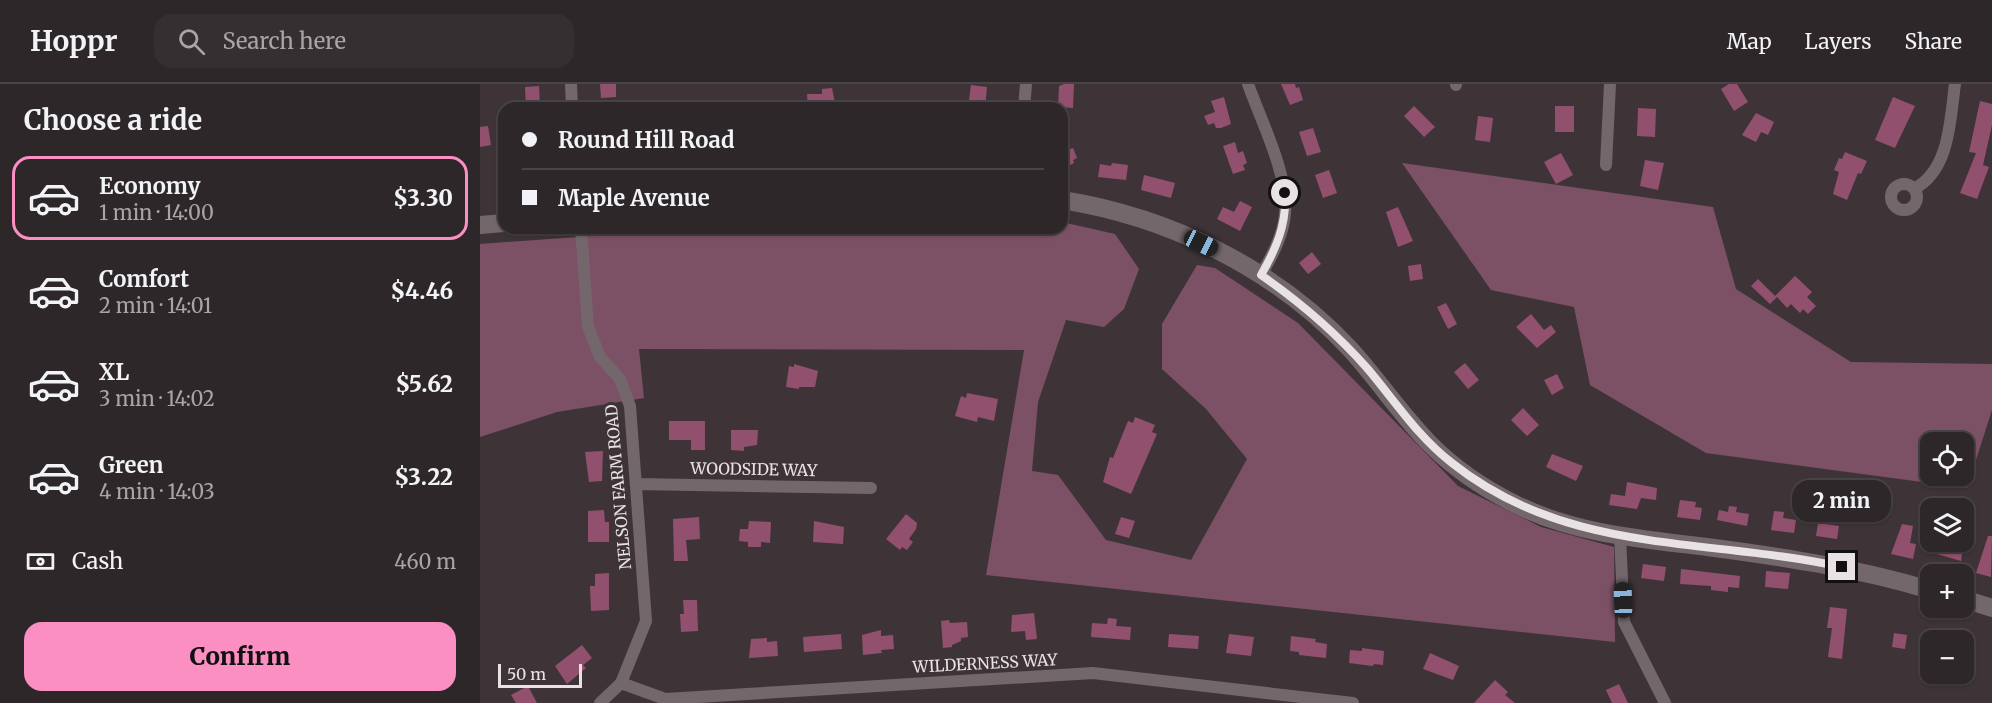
<!DOCTYPE html>
<meta charset="utf-8">
<style>
:root{--surface:#2e272a;--page:#362f32;--text:#f1f3f6;--muted:#a7a5a8;--line:#494447;--accent:#fc8fc2}
body{margin:0;font-family:Merriweather,serif;background:var(--page);color:var(--text);height:100vh;display:flex;flex-direction:column;font-size:22px;white-space:nowrap}
*{box-sizing:border-box;margin:0}
p{font-size:20px;color:var(--muted)}
.icon{flex:none;width:33px;height:33px;fill:none;stroke:currentColor;stroke-width:2;stroke-linecap:round;stroke-linejoin:round}
.map{position:relative;flex:1;overflow:hidden}
.sheet{display:flex;flex-direction:column;background:var(--surface);width:480px}
.sheet>*{flex:none}
.guide{position:absolute;left:18px;top:18px;width:570px;height:132px;border-radius:18px;box-shadow:0 2px 4px #0004,0 0 0 2px var(--line);display:grid;align-content:center;height:132px;padding:0 24px;background:var(--surface)}
.buttons{position:absolute;left:1440px;top:348px;display:grid;gap:12px}
.buttons a{display:grid;place-items:center;width:54px;height:54px;border-radius:12px;background:var(--surface);box-shadow:0 2px 4px #0004,0 0 0 2px var(--line);font-size:30px}
.scale{position:absolute;left:18px;bottom:15px;width:84px;box-sizing:border-box;padding-left:6px;border:3px solid #e9e2e5;border-top:0;font-size:16px;line-height:21px;white-space:nowrap;color:#e9e2e5;-webkit-text-stroke:4px #3e3438;paint-order:stroke}
.end{position:absolute;width:27px;height:27px;margin:-14px;border:8px solid #e9e2e5;background:#111;box-shadow:0 0 0 3px #111}
.from{border-radius:50%}
.bubble{position:absolute;height:42px;border-radius:18px;background:var(--surface);box-shadow:0 2px 4px #0004,0 0 0 2px var(--line);font-size:20px;font-weight:800;line-height:42px;text-align:center}
.car{position:absolute;width:18px;height:36px;margin:-18px -9px;border-radius:8px;box-shadow:0 0 4px 2px #0007;background:linear-gradient(#222 24%,#8ab4d8 0 40%,#222 0 76%,#8ab4d8 0 86%,#222 0)}
.guide b{display:flex;align-items:center;gap:21px;height:57px;font-size:22px}
.guide b+b{border-top:2px solid var(--line)}
.guide i{width:15px;height:15px;background:var(--text)}
ul{padding:0;list-style:none}
li{display:flex;align-items:center;gap:18px;height:84px;margin:0 12px 9px;padding:0 12px;border:3px solid transparent;border-radius:18px}
li div{flex:1}
li b{display:block;font-size:22px}
li em{font-style:normal;font-weight:800}
li.current{border-color:var(--accent)}
li>.icon{width:54px;height:54px;stroke-width:1.5}
h2{padding:0 24px;font-size:27px;line-height:72px}
.pay{display:flex;align-items:center;gap:15px;height:66px;padding:0 24px;font-size:22px}
.pay p{margin-inline-start:auto}
.button{display:flex;gap:12px;margin-top:auto;padding:12px 24px}
.button a{flex:1;height:69px;border-radius:18px;background:var(--accent);color:#111;font-size:24px;font-weight:800;line-height:69px;text-align:center}
header{display:flex;align-items:center;gap:36px;box-sizing:border-box;height:84px;padding:0 30px;background:var(--surface);border-bottom:2px solid var(--line)}
header strong{font-size:28px}
nav{display:flex;gap:33px;margin-inline-start:auto;font-size:21px}
.search{width:420px;height:54px;background:var(--page);display:flex;align-items:center;gap:15px;box-sizing:border-box;padding:0 21px;border-radius:18px;color:var(--muted);font-size:22px}
main{display:flex;flex:1;min-height:0}
.map>svg:first-child{display:block}
</style>
<header>
<strong>Hoppr</strong>
<div class="search"><svg class="icon" aria-label="search" viewBox="0 0 24 24"><circle cx="10" cy="10" r="6"/><path d="M15 15l6 6"/></svg>Search here</div>
<nav><a>Map</a><a>Layers</a><a>Share</a></nav>
</header>
<main>
<section class="sheet">
<h2>Choose a ride</h2>
<ul>
<li class="current"><svg class="icon" aria-label="car" viewBox="0 0 24 24"><path d="M5 17H2v-5l4-1 3-4h7l3 4 3 1v5h-3M9 17h6M6 11h13"/><circle cx="7" cy="17" r="2"/><circle cx="17" cy="17" r="2"/></svg><div><b>Economy</b><p>1 min · 14:00</p></div><em>$3.30</em></li>
<li><svg class="icon" aria-label="car" viewBox="0 0 24 24"><path d="M5 17H2v-5l4-1 3-4h7l3 4 3 1v5h-3M9 17h6M6 11h13"/><circle cx="7" cy="17" r="2"/><circle cx="17" cy="17" r="2"/></svg><div><b>Comfort</b><p>2 min · 14:01</p></div><em>$4.46</em></li>
<li><svg class="icon" aria-label="car" viewBox="0 0 24 24"><path d="M5 17H2v-5l4-1 3-4h7l3 4 3 1v5h-3M9 17h6M6 11h13"/><circle cx="7" cy="17" r="2"/><circle cx="17" cy="17" r="2"/></svg><div><b>XL</b><p>3 min · 14:02</p></div><em>$5.62</em></li>
<li><svg class="icon" aria-label="car" viewBox="0 0 24 24"><path d="M5 17H2v-5l4-1 3-4h7l3 4 3 1v5h-3M9 17h6M6 11h13"/><circle cx="7" cy="17" r="2"/><circle cx="17" cy="17" r="2"/></svg><div><b>Green</b><p>4 min · 14:03</p></div><em>$3.22</em></li>
</ul>
<div class="pay"><svg class="icon" aria-label="cash" viewBox="0 0 24 24"><path d="M3 7h18v10H3z"/><circle cx="12" cy="12" r="2"/></svg>Cash<p>460 m</p></div>
<div class="button"><a>Confirm</a></div>
</section>
<div class="map">
<svg width="1512" height="619" viewBox="0 0 1512 619">
<rect width="100%" height="100%" fill="#3e3438"/>
<path fill="#7d5165" fill-rule="evenodd" d="M 922,79 L 1233,123 L 1256,205 L 1371,278 L 1512,280 L 1512,326 L 1487,404 L 1226,369 L 1110,301 L 1094,223 L 1011,206 ZM 1450,358 L 1484,358 L 1484,392 L 1450,392 Z
M 582,138 L 635,150 L 659,185 L 644,225 L 624,243 L 586,236 L 558,318 L 552,387 L 578,391 L 626,456 L 711,476 L 767,375 L 726,325 L 682,285 L 682,240 L 717,181 L 735,184 L 818,239 L 978,402 L 1061,443 L 1134,463 L 1135,558 L 506,491 L 544,266 L 159,265 L 164,314 L 77,328 L 0,353 L 0,160 L 225,144 L 582,144 Z"/>
<path fill="#92506f" d="M 120,0 L 136,0 L 136,13 L 121,14 Z
M 584,0 L 594,0 L 593,24 L 578,23 L 579,2 Z
M 801,0 L 815,0 L 816,4 L 819,3 L 823,16 L 810,21 Z
M 1249,0 L 1257,0 L 1268,18 L 1254,27 L 1241,5 Z
M 491,1 L 507,3 L 505,24 L 488,24 Z
M 59,2 L 60,22 L 46,23 L 45,3 Z
M 352,4 L 356,24 L 328,24 L 327,10 L 342,10 L 342,5 Z
M 744,13 L 751,40 L 741,44 L 736,44 L 734,39 L 728,41 L 724,32 L 735,28 L 731,17 Z
M 1413,13 L 1435,22 L 1415,64 L 1395,56 Z
M 1500,17 L 1512,20 L 1512,41 L 1503,81 L 1509,83 L 1497,115 L 1480,109 L 1496,69 L 1489,68 Z
M 934,22 L 955,43 L 944,53 L 924,32 Z
M 1075,22 L 1094,22 L 1094,48 L 1075,48 Z
M 1158,24 L 1176,25 L 1175,53 L 1157,52 Z
M 1276,29 L 1294,38 L 1288,51 L 1281,48 L 1276,58 L 1262,51 Z
M 998,32 L 1013,34 L 1010,58 L 995,56 Z
M 8,42 L 11,61 L 0,63 L 0,43 Z
M 833,44 L 841,68 L 827,72 L 819,48 Z
M 755,58 L 758,69 L 763,67 L 767,79 L 763,81 L 765,86 L 753,90 L 743,62 Z
M 593,64 L 597,74 L 593,76 L 594,79 L 582,85 L 582,68 Z
M 1365,68 L 1387,77 L 1381,90 L 1378,89 L 1367,116 L 1353,110 L 1359,88 L 1354,86 L 1359,74 L 1362,75 Z
M 1081,69 L 1093,91 L 1076,100 L 1064,78 Z
M 1165,76 L 1184,79 L 1178,106 L 1160,102 Z
M 632,79 L 648,81 L 646,96 L 618,93 L 620,80 L 631,82 Z
M 849,86 L 857,109 L 843,114 L 835,91 Z
M 664,91 L 695,99 L 691,114 L 661,106 Z
M 760,117 L 772,123 L 760,147 L 737,135 L 743,123 L 754,128 Z
M 918,123 L 933,157 L 918,163 L 906,128 Z
M 832,168 L 841,180 L 828,190 L 819,179 Z
M 941,180 L 943,195 L 930,197 L 928,182 Z
M 1315,192 L 1332,208 L 1327,213 L 1336,222 L 1328,230 L 1323,225 L 1320,229 L 1311,220 L 1307,224 L 1297,213 L 1290,220 L 1271,202 L 1278,195 L 1295,212 Z
M 966,219 L 977,240 L 968,245 L 957,223 Z
M 1051,230 L 1064,246 L 1071,241 L 1076,248 L 1057,264 L 1036,243 Z
M 985,279 L 999,296 L 988,305 L 974,288 Z
M 314,280 L 338,287 L 335,303 L 319,303 L 319,305 L 306,303 L 309,282 L 314,283 Z
M 1077,290 L 1084,304 L 1072,311 L 1064,296 Z
M 487,309 L 518,315 L 514,337 L 498,333 L 497,338 L 475,332 L 481,312 L 486,314 Z
M 1043,324 L 1059,341 L 1047,352 L 1031,336 Z
M 655,333 L 675,341 L 672,348 L 677,350 L 651,410 L 623,398 L 630,373 L 633,374 L 648,337 L 653,339 Z
M 189,337 L 225,337 L 225,366 L 211,366 L 211,356 L 189,356 Z
M 251,346 L 278,346 L 277,361 L 264,363 L 264,367 L 251,366 Z
M 123,367 L 122,397 L 109,398 L 105,368 Z
M 1072,370 L 1103,382 L 1096,397 L 1066,383 Z
M 1147,398 L 1177,404 L 1176,416 L 1161,414 L 1157,425 L 1129,421 L 1131,410 L 1145,412 Z
M 1200,416 L 1216,418 L 1215,423 L 1222,424 L 1220,436 L 1197,433 Z
M 1249,422 L 1257,423 L 1256,428 L 1269,430 L 1267,442 L 1237,436 L 1239,426 L 1248,428 Z
M 124,426 L 125,438 L 129,438 L 129,458 L 108,458 L 108,427 Z
M 1294,427 L 1304,428 L 1303,434 L 1316,436 L 1314,449 L 1291,446 Z
M 426,430 L 437,439 L 436,445 L 429,455 L 433,458 L 427,466 L 422,463 L 420,466 L 406,455 Z
M 219,433 L 220,455 L 206,456 L 208,477 L 194,477 L 193,435 Z
M 641,433 L 655,437 L 649,454 L 635,450 Z
M 269,437 L 291,438 L 290,459 L 281,458 L 281,463 L 268,463 L 268,458 L 259,457 L 260,445 L 268,445 Z
M 334,437 L 364,443 L 363,460 L 333,458 Z
M 1338,439 L 1359,442 L 1357,455 L 1336,452 Z
M 1422,440 L 1433,442 L 1430,459 L 1436,460 L 1433,475 L 1411,470 Z
M 1508,452 L 1512,452 L 1511,493 L 1496,489 Z
M 1461,458 L 1484,458 L 1481,477 L 1457,470 Z
M 1163,480 L 1186,483 L 1184,497 L 1161,494 Z
M 1201,485 L 1260,492 L 1259,504 L 1248,503 L 1248,508 L 1231,506 L 1231,502 L 1200,500 Z
M 1286,487 L 1310,489 L 1308,505 L 1285,503 Z
M 129,489 L 129,526 L 111,527 L 110,502 L 115,502 L 115,490 Z
M 203,516 L 217,516 L 218,547 L 201,548 L 200,530 L 204,530 Z
M 1350,523 L 1367,525 L 1362,575 L 1348,573 L 1352,544 L 1347,544 Z
M 554,529 L 557,555 L 546,556 L 545,547 L 531,548 L 532,531 Z
M 628,534 L 637,535 L 636,542 L 651,543 L 650,556 L 611,553 L 612,539 L 627,540 Z
M 469,536 L 470,539 L 487,538 L 488,553 L 481,554 L 481,557 L 472,561 L 472,563 L 463,564 L 461,537 Z
M 401,546 L 401,552 L 413,551 L 414,565 L 401,566 L 402,569 L 383,571 L 382,551 Z
M 1414,549 L 1427,551 L 1425,565 L 1412,563 Z
M 361,550 L 362,565 L 324,568 L 323,553 Z
M 689,550 L 719,552 L 718,565 L 688,563 Z
M 749,550 L 774,553 L 771,572 L 746,569 Z
M 811,552 L 836,555 L 835,558 L 847,560 L 846,574 L 819,571 L 819,568 L 810,567 Z
M 287,554 L 287,558 L 297,557 L 298,572 L 269,574 L 271,555 Z
M 102,561 L 112,574 L 103,581 L 106,584 L 87,600 L 75,582 Z
M 882,564 L 904,567 L 903,581 L 894,580 L 893,582 L 869,579 L 870,566 L 882,567 Z
M 950,569 L 979,582 L 973,596 L 943,585 Z
M 1015,596 L 1028,608 L 1025,611 L 1035,619 L 994,619 Z
M 1139,600 L 1148,619 L 1132,619 L 1126,606 Z
M 48,602 L 57,619 L 36,619 L 31,611 Z"/>
<g fill="none" stroke-linecap="round" stroke-linejoin="round">
<path stroke="#73676c" stroke-width="12" d="M 91,0 L 92,24
M 768,0 C 781,37 809,91 805,130 C 803,152 792,172 781,191
M 976,0 L 976,1
M 544,24 L 546,0
M 1126,81 L 1130,0
M1411 113a13 13 0 1 1 26 0a13 13 0 1 1-26 0Z
M 1434,105 C 1470,86 1470,36 1475,0
M 101,144 L 108,243 L 120,273 L 140,295 L 150,322 L 166,537 L 141,599 L 120,619
M 156,400 L 391,404
M 1140,452 L 1144,538 L 1185,619
M 141,599 L 185,615 L 613,589 L 873,619"/>
<path stroke="#73676c" stroke-width="18" d="M 582,116 C 690,133 796,185 871,266 C 899,297 922,332 951,361 C 975,385 1005,405 1035,420 C 1095,450 1162,455 1227,463 C 1303,473 1377,484 1450,506
M 0,141 L 24,139
M 1484,515 L 1512,524"/>
</g>
<g fill="none" stroke-linecap="round" stroke-linejoin="round">
<path stroke="#e9e2e5" stroke-width="8" d="M 805,109 C 807,140 796,165 781,191 C 820,218 856,249 887,284 C 915,317 938,353 972,379 C 1089,472 1225,453 1362,483"/>
</g>
<g text-anchor="middle" dominant-baseline="central" stroke-width="6" stroke-linejoin="round" paint-order="stroke">
<g font-size="16" fill="#e9e2e5" stroke="#3e3438">
<text transform="translate(274 385) rotate(1)">WOODSIDE WAY</text>
<text transform="translate(138 403) rotate(-95)">NELSON FARM ROAD</text>
<text transform="translate(505 579) rotate(-3)">WILDERNESS WAY</text>
</g>
</g>
</svg>
<div class="buttons">
<a><svg class="icon" aria-label="locate" viewBox="0 0 24 24"><circle cx="12" cy="12" r="6"/><path d="M12 2v4M12 18v4M2 12h4M18 12h4"/></svg></a>
<a><svg class="icon" aria-label="layers" viewBox="0 0 24 24"><path d="M12 4l9 5-9 5-9-5zM3 14l9 5 9-5"/></svg></a>
<a>+</a>
<a>−</a>
</div>
<div class="scale">50 m</div>
<i class="end from" style="left:805px;top:109px"></i>
<i class="end" style="left:1362px;top:483px"></i>
<div class="bubble" style="left:1312px;top:396px;width:99px">2 min</div>
<i class="car" style="left:721px;top:159px;rotate:116deg"></i>
<i class="car" style="left:1143px;top:516px;rotate:358deg"></i>
<div class="guide">
<b><i class="from"></i>Round Hill Road</b>
<b><i></i>Maple Avenue</b>
</div>
</div>
</main>
